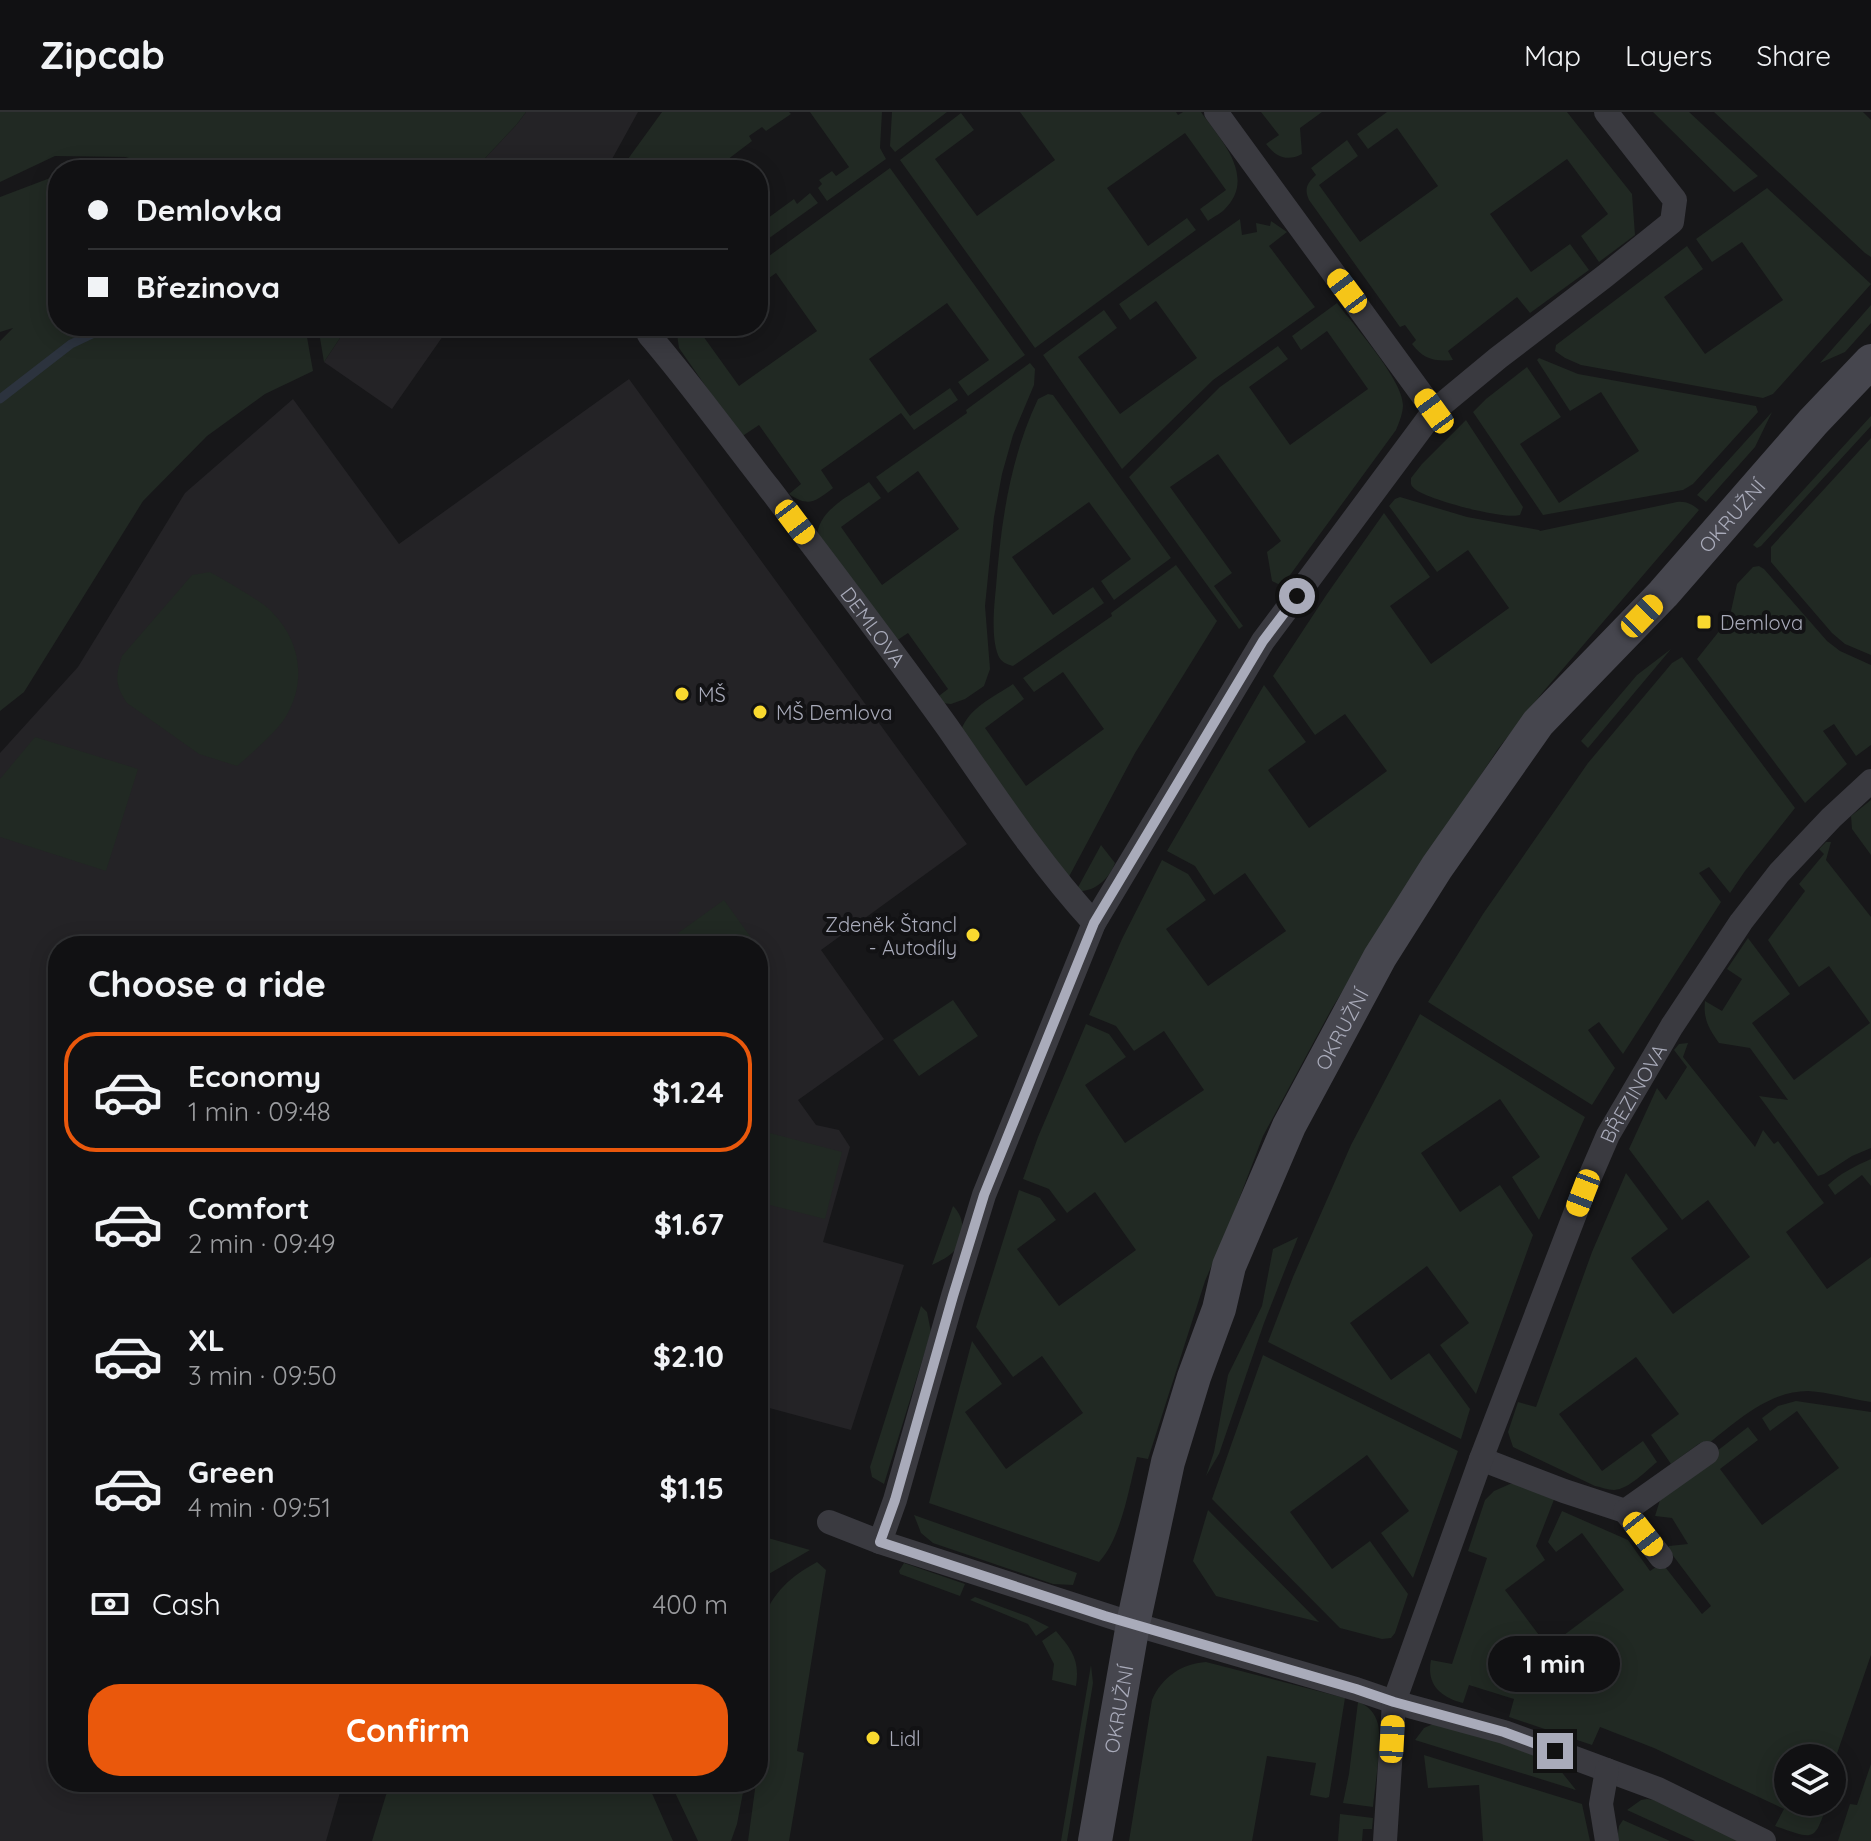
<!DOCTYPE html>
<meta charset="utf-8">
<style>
:root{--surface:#111113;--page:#1a1a1c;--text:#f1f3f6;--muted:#9c9da0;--line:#303133;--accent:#ea580c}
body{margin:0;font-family:Quicksand,sans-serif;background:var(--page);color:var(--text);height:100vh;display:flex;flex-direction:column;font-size:30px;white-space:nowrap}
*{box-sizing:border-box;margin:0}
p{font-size:26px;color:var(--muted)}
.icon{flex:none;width:44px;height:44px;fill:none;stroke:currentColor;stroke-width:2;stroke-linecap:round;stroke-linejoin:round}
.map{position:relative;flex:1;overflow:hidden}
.panel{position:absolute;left:48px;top:824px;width:720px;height:856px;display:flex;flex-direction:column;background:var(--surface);border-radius:32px;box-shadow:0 4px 20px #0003,0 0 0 2px var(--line)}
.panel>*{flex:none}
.banner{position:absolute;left:48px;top:48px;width:720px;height:176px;border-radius:32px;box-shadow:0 4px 20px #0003,0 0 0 2px var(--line);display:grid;align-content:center;height:176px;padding:0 40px;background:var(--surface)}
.fabs{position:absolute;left:1774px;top:1632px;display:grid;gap:16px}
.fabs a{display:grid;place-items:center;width:72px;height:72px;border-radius:50%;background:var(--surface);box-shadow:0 4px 20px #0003,0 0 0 2px var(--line);font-size:40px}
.end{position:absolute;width:36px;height:36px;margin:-18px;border:10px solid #a9abba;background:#111;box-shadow:0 0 0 4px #111}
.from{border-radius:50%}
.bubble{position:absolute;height:56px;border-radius:28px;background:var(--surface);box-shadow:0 4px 20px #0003,0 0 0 2px var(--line);font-size:26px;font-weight:700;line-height:56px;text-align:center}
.car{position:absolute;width:24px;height:48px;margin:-24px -12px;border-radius:10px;box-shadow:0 0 6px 2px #0007;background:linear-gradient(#f5c518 24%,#345 0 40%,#f5c518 0 76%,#345 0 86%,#f5c518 0)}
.banner b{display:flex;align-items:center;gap:28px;height:76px;font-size:30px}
.banner b+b{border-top:2px solid var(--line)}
.banner i{width:20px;height:20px;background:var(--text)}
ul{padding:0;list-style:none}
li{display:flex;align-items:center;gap:24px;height:120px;margin:0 16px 12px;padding:0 24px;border:4px solid transparent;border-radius:32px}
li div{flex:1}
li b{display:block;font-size:30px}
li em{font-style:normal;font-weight:700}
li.on{border-color:var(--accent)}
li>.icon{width:72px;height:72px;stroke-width:1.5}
h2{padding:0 40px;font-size:36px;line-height:96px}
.pay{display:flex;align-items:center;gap:20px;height:88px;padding:0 40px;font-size:30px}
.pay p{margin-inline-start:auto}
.action{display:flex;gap:16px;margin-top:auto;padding:16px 40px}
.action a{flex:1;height:92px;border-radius:32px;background:var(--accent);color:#fff;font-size:32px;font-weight:700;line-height:92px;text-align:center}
header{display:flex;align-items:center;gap:48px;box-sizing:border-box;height:112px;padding:0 40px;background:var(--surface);border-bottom:2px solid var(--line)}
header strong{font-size:38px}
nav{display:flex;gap:44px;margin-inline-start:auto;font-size:28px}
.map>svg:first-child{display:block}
</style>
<header>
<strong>Zipcab</strong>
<nav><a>Map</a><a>Layers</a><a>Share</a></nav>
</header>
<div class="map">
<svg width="1871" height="1729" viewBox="0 0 1871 1729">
<rect width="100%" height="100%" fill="#171719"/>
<path fill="#242326" d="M 526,0 L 638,0 L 606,58 L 474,58 L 517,12 Z
M 348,214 L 450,214 L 392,297 L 324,250 Z
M 629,267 L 967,732 L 821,838 L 884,927 L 798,988 L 816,1013 L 839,1018 L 850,1035 L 823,1130 L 904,1153 L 851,1318 L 758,1293 L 758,834 L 58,834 L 58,1670 L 343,1670 L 326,1729 L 0,1729 L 0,641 L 78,555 L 185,381 L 293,287 L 399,432 Z"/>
<path fill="#212923" d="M 0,0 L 526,0 L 517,12 L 474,58 L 80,58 L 129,45 L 55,44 L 0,70 Z
M 662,0 L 789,0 L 791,2 L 766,19 L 762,15 L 749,24 L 752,29 L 727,48 L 734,58 L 620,58 Z
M 810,0 L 882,0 L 880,36 L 886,47 L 827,89 L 818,76 L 822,72 L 819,68 L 832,59 L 836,64 L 849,55 Z
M 892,0 L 947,0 L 895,40 L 890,34 Z
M 1020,0 L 1176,0 L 1178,3 L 1183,0 L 1201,0 C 1220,27 1258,65 1224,98 C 1220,102 1213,105 1208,109 L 1200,97 L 1226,78 L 1185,21 L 1107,76 L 1148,134 L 1187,106 L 1196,118 L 1035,236 L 900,48 L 961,1 L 974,18 L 935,47 L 977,104 L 1055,48 Z
M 1261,0 L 1322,0 L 1300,16 L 1302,42 C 1287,50 1276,45 1266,32 L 1279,23 Z
M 1387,0 L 1567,0 L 1632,82 L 1635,123 L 1599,150 L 1581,124 L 1608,102 L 1567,47 L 1490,102 L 1531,160 L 1570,132 L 1589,158 L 1530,201 L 1517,185 L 1448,239 L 1453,248 C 1435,250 1423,247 1412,232 L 1416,228 L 1405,213 L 1400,215 L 1309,88 C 1304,77 1307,71 1316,63 L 1311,56 L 1347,28 L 1358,44 L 1319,73 L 1360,130 L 1438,74 L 1397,16 L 1368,37 L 1357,22 Z
M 1653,0 L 1689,0 L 1758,64 L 1734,80 Z
M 1714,0 L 1863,0 L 1871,8 L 1871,145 L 1865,141 Z
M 890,56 L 1025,243 L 968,284 L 958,270 L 989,248 L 947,191 L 869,247 L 910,304 L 950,276 L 958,288 L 914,318 L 901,301 L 821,358 L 833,376 C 816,389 809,396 789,382 L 801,372 L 759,313 L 741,325 L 679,236 L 677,222 L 679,214 L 701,214 L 698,217 L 739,274 L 817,219 L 776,161 L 758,174 L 758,152 Z
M 58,63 L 58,214 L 305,214 L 313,259 L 265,282 L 207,324 L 143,389 L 24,580 L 0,599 L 0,229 L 13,216 L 0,220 L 0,85 Z
M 1767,76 L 1871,172 L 1773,282 L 1763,286 L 1581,253 L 1565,246 L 1555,239 L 1556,233 L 1687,134 L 1703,157 L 1664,185 L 1705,242 L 1783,188 L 1742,130 L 1712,150 L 1696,127 Z
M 810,81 L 818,91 L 758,134 L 758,92 L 768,106 L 794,87 L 797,92 Z
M 1240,107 L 1242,123 L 1257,120 L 1256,111 L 1270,114 L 1271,109 L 1287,120 L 1269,134 L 1315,195 L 1213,268 L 1122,357 L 1043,243 L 1104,198 L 1117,216 L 1078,245 L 1120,302 L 1197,246 L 1156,189 L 1130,208 L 1119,192 Z
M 1337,191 C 1353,212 1403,268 1403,293 C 1403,301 1399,311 1396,318 L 1282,474 L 1272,469 L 1267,440 L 1281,429 L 1218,342 L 1170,375 L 1232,461 L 1214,474 L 1243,514 L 1239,517 L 1129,365 L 1220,275 L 1278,234 L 1288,247 L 1249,275 L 1290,333 L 1368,277 L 1327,219 L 1301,238 L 1292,224 Z
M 1871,193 L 1871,211 L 1845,240 L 1820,251 Z
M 318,214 L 348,214 L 324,250 Z
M 1539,246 L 1578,262 L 1756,294 L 1758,300 L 1693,372 L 1683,378 L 1543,403 L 1473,300 L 1486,287 L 1527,255 L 1561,305 L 1520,332 L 1559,391 L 1639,339 L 1601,280 L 1570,299 L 1537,248 Z
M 1030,251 L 1035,257 L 1034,273 L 1013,323 L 1002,362 L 994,405 L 985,494 L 990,557 L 984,574 L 965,587 L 951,592 L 931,590 L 948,577 L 908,521 L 890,533 L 817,426 C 817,398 850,384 869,370 L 881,386 L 841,415 L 882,473 L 959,417 L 918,359 L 888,381 L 876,365 L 967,301 L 966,298 Z
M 1048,282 L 1053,283 L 1171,446 L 1114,488 L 1101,469 L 1131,447 L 1089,390 L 1012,445 L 1053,503 L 1093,475 L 1104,491 L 1013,554 C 1006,552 1001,550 998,543 C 991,525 994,494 996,475 C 1001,410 1010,346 1038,287 Z
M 1772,300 L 1755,335 L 1706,390 L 1697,383 Z
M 1871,304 L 1871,314 L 1761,434 L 1757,436 L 1753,433 Z
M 1466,308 L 1523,395 L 1520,403 C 1505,408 1428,388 1415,377 C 1410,373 1411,372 1411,366 L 1422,352 Z
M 1871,326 L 1871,543 L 1845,532 L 1832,521 L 1771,450 L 1771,435 Z
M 1400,385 L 1467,405 L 1539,418 L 1540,419 L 1677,390 C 1686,389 1692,392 1699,398 L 1543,580 L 1498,637 L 1381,815 L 1331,898 L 1263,1024 L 1230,1111 L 1205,1169 L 1148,1347 L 1137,1345 C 1129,1376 1121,1427 1099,1450 L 929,1391 L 972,1229 L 1002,1272 L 965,1300 L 1006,1357 L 1083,1301 L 1042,1244 L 1013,1265 L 976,1215 L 1019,1078 L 1040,1086 L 1056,1108 L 1017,1137 L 1059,1194 L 1136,1138 L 1095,1080 L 1067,1101 L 1049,1077 L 1023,1067 L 1038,1025 L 1086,912 L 1109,922 L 1126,945 L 1085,973 L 1125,1031 L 1204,978 L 1164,919 L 1134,939 L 1116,914 L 1089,903 L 1122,827 L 1162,748 L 1188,762 L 1206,788 L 1166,817 L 1208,874 L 1286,819 L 1245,761 L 1214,783 L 1195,754 L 1167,739 L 1264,573 L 1306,630 L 1268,658 L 1309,716 L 1387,659 L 1345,602 L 1315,623 L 1273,564 L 1327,482 L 1384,401 L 1430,465 L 1390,494 L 1431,552 L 1509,496 L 1468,438 L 1437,460 L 1389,394 L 1395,387 Z
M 1176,453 L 1217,509 L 1135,641 L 1064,774 L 961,619 C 968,596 994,585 1013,572 L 1024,587 L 985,616 L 1026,674 L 1104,617 L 1063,560 L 1034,580 L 1023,566 L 1112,504 L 1111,501 Z
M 1759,454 L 1764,457 L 1827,529 L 1840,539 L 1871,553 L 1871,633 L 1856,644 L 1834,612 L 1823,619 L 1847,652 L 1805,691 L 1697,547 L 1720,518 L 1731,499 L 1737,472 L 1753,455 Z
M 210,460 C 227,470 259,487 272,500 C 301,529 307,571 285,606 C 277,619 249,644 237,654 L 199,642 L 127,591 C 115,573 115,564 122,544 L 192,463 Z
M 1671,537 L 1588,636 L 1581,629 L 1637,563 Z
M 1682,545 L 1795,696 L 1745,759 L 1730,781 L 1709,755 L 1699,761 L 1721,790 L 1623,942 L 1599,910 L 1588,918 L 1615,956 L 1592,993 L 1428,890 L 1483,802 L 1588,651 L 1672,551 Z
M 35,625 L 138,657 L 106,759 L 0,725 L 0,667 Z
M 1871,688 L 1871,743 L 1852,717 L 1851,704 Z
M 1826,730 L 1831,730 L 1826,748 L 1871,805 L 1871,1036 L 1852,1044 L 1824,1062 L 1818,1064 L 1759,984 L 1788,988 L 1750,936 L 1719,931 C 1709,917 1703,907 1705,889 L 1722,899 L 1742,867 L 1727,857 L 1748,826 L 1790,882 L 1752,911 L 1794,968 L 1870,911 L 1829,854 L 1799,875 L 1768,828 L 1805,779 L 1799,772 L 1824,742 L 1819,737 Z
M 1101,733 L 1115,751 C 1109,767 1094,781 1076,779 Z
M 724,788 L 757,834 L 687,834 L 678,821 Z
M 953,888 L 978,924 L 919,964 L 893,928 Z
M 1420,902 L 1585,1005 L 1539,1108 L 1512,1065 L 1540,1045 L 1500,987 L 1421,1041 L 1460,1100 L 1500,1073 L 1533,1123 L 1476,1282 L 1440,1233 L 1469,1211 L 1427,1154 L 1350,1211 L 1391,1268 L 1429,1241 L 1470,1297 L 1461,1327 L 1268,1230 L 1293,1165 L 1351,1033 Z
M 1688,931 L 1683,945 L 1755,1035 L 1763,1018 L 1774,1032 L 1778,1029 L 1824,1091 L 1786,1120 L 1827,1177 L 1871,1145 L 1871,1290 C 1851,1287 1829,1280 1808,1279 C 1767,1279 1734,1312 1704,1335 L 1700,1331 L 1671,1352 L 1651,1323 L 1679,1302 L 1636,1245 L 1559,1302 L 1602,1359 L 1643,1329 L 1657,1350 C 1646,1359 1629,1377 1614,1378 C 1608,1378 1601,1375 1595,1374 L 1513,1335 L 1508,1320 L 1518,1290 L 1536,1295 L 1592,1140 L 1626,1061 L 1668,1117 L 1631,1146 L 1673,1202 L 1750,1145 L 1708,1088 L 1682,1108 L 1629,1037 L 1657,976 L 1666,988 L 1687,955 L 1674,938 L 1679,932 Z
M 758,1018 L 842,1040 L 825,1107 L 758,1090 Z
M 1871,1047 L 1871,1074 L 1862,1063 L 1835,1083 L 1828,1073 C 1841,1061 1855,1054 1871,1047 Z
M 953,1094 C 965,1105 966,1126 955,1138 C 949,1145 940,1149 932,1153 Z
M 1298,1125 L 1264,1211 L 1219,1342 L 1206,1364 L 1214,1340 L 1228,1263 L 1262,1194 L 1273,1137 Z
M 921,1194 L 927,1200 L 931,1220 L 884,1372 L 872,1365 L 870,1355 Z
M 1263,1243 L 1458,1339 L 1413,1466 L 1381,1421 L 1409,1399 L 1367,1343 L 1290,1400 L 1332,1457 L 1370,1429 L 1408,1482 L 1395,1521 L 1391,1526 L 1382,1527 L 1340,1516 L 1212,1387 Z
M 1796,1289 L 1871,1300 L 1871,1543 L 1832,1656 L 1832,1646 L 1788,1646 L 1788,1690 L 1828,1690 C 1814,1729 1817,1729 1775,1714 L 1784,1697 L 1654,1636 L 1600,1615 L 1592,1633 L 1509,1605 L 1514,1587 L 1469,1573 L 1463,1591 C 1441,1585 1426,1573 1431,1548 L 1452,1552 L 1487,1446 L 1468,1439 L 1485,1388 L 1494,1379 L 1510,1372 L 1518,1372 L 1555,1385 L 1536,1434 L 1545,1448 L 1505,1478 L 1548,1535 L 1624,1478 L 1582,1421 L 1556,1440 L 1548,1430 L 1562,1399 L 1628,1428 L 1650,1459 L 1662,1451 L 1702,1502 L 1711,1494 L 1668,1437 L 1669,1434 L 1688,1432 L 1672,1406 L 1655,1404 L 1660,1388 L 1677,1370 L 1748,1315 L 1758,1328 L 1720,1357 L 1762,1413 L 1839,1356 L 1797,1299 L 1770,1319 L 1762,1306 L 1778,1294 Z
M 1208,1398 L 1319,1510 L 1216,1484 L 1193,1449 Z
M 914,1403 L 1077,1461 L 1073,1473 L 1053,1472 L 933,1431 L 921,1421 Z
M 758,1423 L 810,1438 L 767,1463 L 758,1474 Z
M 817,1450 L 826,1458 L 797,1639 L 804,1641 L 789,1729 L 748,1729 L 756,1670 L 758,1670 L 762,1510 C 772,1481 791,1464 817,1450 Z
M 904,1451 L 965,1472 L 960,1484 L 900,1462 L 899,1459 Z
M 975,1485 L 1029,1505 L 1049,1515 L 1036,1524 L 1028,1512 L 970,1488 Z
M 1056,1519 C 1072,1538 1080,1548 1076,1574 L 1052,1568 L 1054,1552 L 1042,1529 Z
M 1206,1550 L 1345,1586 L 1329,1685 L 1326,1686 L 1310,1683 L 1316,1651 L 1267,1644 L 1252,1729 L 1129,1729 L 1152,1588 C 1162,1565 1181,1552 1206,1550 Z
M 1091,1553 L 1093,1571 L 1067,1729 L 1061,1729 Z
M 1358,1590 C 1368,1593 1375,1601 1378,1612 C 1382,1631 1375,1674 1373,1695 L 1343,1691 L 1349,1662 Z
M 1433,1612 L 1539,1640 L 1556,1653 L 1576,1678 L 1415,1628 L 1424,1616 Z
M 1424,1643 L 1582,1692 L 1590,1729 L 1483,1729 L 1479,1673 L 1428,1676 Z
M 1871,1652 L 1871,1729 L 1838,1729 L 1850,1692 L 1857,1693 Z
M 390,1670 L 647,1670 L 673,1729 L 372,1729 Z
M 670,1670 L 745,1670 L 737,1712 L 731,1729 L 698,1729 Z
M 1647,1687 L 1654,1688 L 1742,1729 L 1695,1729 L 1627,1698 L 1641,1688 Z
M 1340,1702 L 1373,1706 L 1372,1717 L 1363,1717 L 1362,1729 L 1338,1729 Z
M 1623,1708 L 1670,1729 L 1617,1729 L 1619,1714 Z"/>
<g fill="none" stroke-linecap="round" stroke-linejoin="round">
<path stroke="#2c333e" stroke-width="9" d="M 0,287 L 71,232 L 109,214"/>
<g stroke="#3a3a40" stroke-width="24">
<path d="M 1216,0 L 1434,299"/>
<path d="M 1606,0 L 1675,88 L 1672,110 L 1605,164 L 1498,246 L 1434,299 L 1263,529 L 1094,811 L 984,1083 L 953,1184 L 895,1388 L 880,1430 L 1133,1512 L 1356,1577 L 1394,1590 L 1504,1620 L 1658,1677 L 1764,1729"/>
<path id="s1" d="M 649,223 C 691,272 729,325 769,376 C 829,455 890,535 948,616 C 994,682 1039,751 1094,811"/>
<path d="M 1481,1347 L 1564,1379 L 1625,1399 L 1707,1341"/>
<path d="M 1625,1399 L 1661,1445"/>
<path d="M 829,1410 L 880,1430"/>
<path id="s2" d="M 1385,1729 L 1394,1590 L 1481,1347 L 1583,1081 L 1608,1023 L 1672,914 L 1741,810 L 1779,761 L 1831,706 L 1871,669"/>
<path d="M 1607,1729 L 1601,1692 L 1607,1658"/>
</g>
<path stroke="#46464e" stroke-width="34" id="s3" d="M 1095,1729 L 1133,1512 L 1168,1350 L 1194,1265 L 1219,1197 L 1229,1154 L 1289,1014 L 1380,845 L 1437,755 L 1538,611 L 1663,482 L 1813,310 L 1871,249"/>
</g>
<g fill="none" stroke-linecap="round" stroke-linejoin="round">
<path stroke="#a9abba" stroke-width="10" d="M 1297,484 L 1263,529 L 1094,811 L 984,1083 L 953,1184 L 895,1388 L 880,1430 L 1105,1504 L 1356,1577 L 1394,1590 L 1504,1620 L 1555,1639"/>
</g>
<g fill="#f9d92f" stroke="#121214" stroke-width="3">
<rect x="1696" y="502" width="16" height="16" rx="4"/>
<circle cx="682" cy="582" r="8"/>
<circle cx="760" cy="600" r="8"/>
<circle cx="973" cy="823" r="8"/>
<circle cx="873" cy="1626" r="8"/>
</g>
<g text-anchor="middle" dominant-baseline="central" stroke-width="8" stroke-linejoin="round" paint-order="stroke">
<g font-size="20" fill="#a9abba" stroke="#121214">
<text stroke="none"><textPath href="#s3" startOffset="1502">OKRUŽNÍ</textPath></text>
<text stroke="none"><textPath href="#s1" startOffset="368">DEMLOVA</textPath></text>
<text stroke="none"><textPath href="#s3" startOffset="854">OKRUŽNÍ</textPath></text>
<text stroke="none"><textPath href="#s2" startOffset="794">BŘEZINOVA</textPath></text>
<text stroke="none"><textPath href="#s3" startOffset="134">OKRUŽNÍ</textPath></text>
</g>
<g font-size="20" fill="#a9abba" stroke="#121214" text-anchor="start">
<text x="1720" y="510">Demlova</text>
<text x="698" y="582">MŠ</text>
<text x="776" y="600">MŠ Demlova</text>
<text x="957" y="812" text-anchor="end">Zdeněk Štancl<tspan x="957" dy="23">- Autodíly</tspan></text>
<text x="889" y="1626">Lidl</text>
</g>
</g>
</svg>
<div class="fabs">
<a><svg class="icon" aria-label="layers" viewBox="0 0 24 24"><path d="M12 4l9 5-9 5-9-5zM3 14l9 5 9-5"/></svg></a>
</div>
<i class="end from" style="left:1297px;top:484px"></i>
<i class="end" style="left:1555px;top:1639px"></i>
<div class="bubble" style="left:1488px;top:1524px;width:132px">1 min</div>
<i class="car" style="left:1347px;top:179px;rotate:323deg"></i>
<i class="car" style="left:1434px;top:299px;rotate:324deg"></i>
<i class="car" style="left:795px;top:410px;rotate:143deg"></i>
<i class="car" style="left:1642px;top:504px;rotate:44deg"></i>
<i class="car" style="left:1583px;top:1081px;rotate:201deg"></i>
<i class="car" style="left:1643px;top:1422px;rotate:142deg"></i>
<i class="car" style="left:1392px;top:1627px;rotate:3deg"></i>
<div class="banner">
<b><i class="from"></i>Demlovka</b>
<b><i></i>Březinova</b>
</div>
<section class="panel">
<h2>Choose a ride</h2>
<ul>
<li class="on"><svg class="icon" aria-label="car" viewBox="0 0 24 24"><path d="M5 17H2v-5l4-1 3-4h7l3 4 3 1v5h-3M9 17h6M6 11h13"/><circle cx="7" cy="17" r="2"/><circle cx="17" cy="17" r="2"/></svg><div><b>Economy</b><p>1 min · 09:48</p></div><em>$1.24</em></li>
<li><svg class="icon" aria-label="car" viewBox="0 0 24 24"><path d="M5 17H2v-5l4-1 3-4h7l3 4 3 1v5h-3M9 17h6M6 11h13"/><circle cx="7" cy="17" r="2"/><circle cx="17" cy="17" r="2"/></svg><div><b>Comfort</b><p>2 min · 09:49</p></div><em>$1.67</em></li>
<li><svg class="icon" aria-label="car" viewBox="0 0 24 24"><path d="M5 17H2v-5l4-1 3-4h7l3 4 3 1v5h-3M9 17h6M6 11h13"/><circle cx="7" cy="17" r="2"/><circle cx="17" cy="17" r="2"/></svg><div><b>XL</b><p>3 min · 09:50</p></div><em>$2.10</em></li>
<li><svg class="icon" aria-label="car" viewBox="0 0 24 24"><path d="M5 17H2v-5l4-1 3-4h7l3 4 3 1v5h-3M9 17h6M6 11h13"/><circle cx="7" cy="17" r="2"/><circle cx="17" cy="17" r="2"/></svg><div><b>Green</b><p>4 min · 09:51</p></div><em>$1.15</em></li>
</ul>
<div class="pay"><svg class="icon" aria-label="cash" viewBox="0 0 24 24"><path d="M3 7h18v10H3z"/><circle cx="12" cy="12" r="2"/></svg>Cash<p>400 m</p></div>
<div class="action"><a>Confirm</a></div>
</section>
</div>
